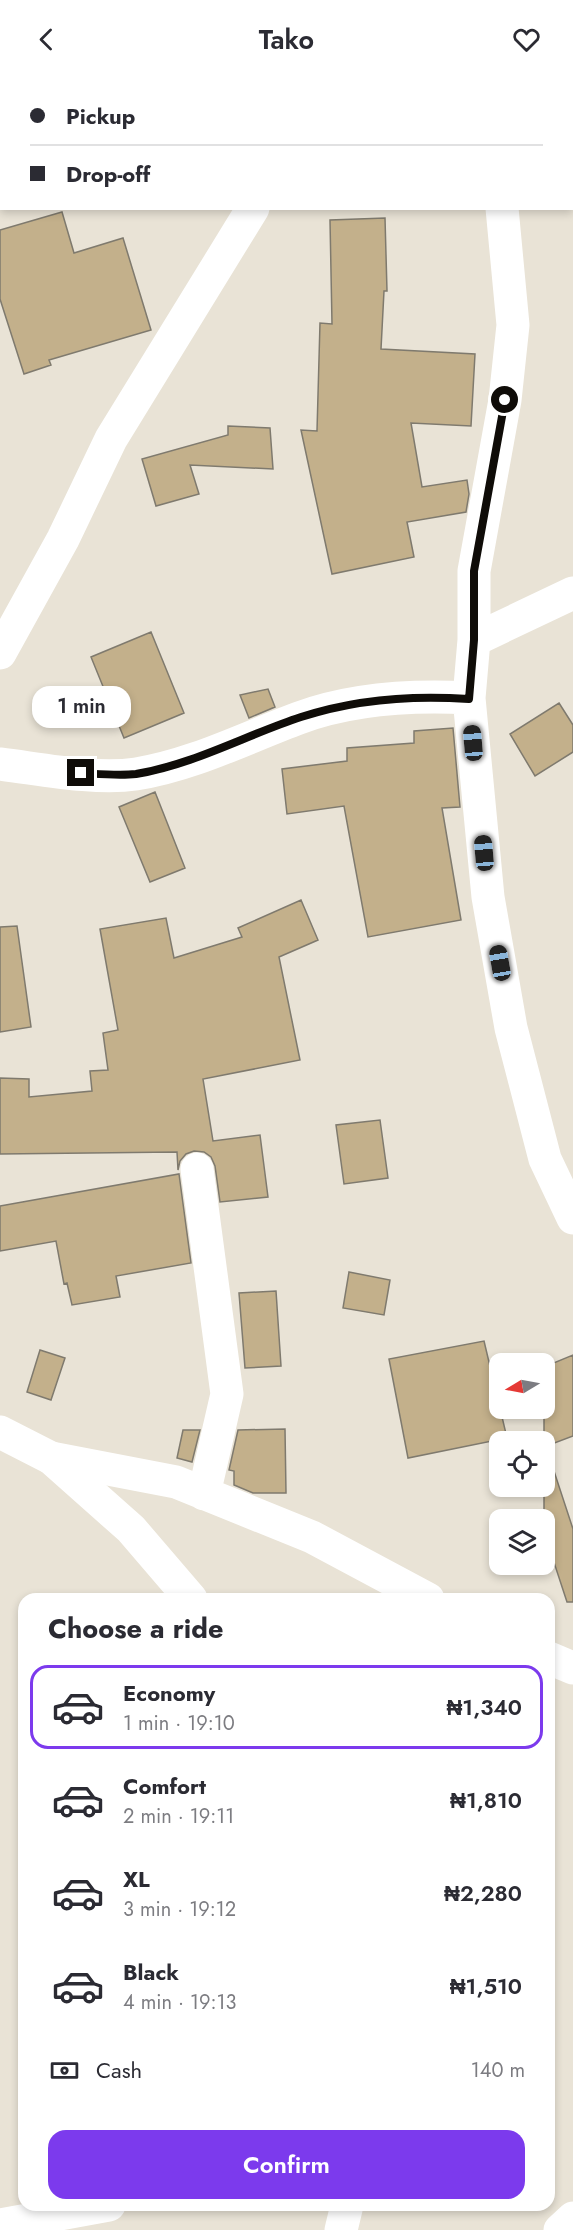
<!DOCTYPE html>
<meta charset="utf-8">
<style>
:root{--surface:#fff;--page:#f7f7f7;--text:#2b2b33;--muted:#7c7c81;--line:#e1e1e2;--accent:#7c3aed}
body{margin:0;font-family:Jost,sans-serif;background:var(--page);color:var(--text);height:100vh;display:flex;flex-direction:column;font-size:22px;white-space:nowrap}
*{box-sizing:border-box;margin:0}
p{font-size:20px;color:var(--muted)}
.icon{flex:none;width:33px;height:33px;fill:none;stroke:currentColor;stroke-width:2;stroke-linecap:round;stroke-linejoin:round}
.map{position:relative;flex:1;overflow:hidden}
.details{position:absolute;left:18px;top:1515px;width:537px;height:618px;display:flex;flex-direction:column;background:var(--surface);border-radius:18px;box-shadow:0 3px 9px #0003}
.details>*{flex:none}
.guide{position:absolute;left:0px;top:0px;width:573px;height:132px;box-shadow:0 3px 9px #0003;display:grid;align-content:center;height:132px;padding:0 30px;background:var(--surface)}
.needle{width:39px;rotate:260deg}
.fabs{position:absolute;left:489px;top:1275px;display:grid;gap:12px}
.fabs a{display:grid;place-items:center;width:66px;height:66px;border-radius:12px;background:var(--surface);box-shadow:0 3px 9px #0003;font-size:30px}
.end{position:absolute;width:27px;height:27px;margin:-14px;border:8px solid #0f0c08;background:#fff;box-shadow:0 0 0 3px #fff}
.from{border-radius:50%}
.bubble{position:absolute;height:42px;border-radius:18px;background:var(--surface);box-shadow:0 3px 9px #0003;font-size:20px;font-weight:600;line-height:42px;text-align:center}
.car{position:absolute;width:18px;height:36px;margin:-18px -9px;border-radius:8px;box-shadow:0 0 4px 2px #0007;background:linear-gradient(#222 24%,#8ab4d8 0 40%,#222 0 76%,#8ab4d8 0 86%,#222 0)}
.guide b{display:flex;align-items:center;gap:21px;height:57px;font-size:22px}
.guide b+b{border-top:2px solid var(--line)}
.guide i{width:15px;height:15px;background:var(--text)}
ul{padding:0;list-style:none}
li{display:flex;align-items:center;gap:18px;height:84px;margin:0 12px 9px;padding:0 18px;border:3px solid transparent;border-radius:18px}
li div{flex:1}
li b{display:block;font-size:22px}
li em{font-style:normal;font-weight:600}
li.active{border-color:var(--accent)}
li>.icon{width:54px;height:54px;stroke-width:1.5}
h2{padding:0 30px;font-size:27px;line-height:72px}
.pay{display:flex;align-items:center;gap:15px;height:66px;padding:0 30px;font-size:22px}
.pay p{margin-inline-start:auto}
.button{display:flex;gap:12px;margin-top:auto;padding:12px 30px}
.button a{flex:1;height:69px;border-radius:18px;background:var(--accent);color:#fff;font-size:24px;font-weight:600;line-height:69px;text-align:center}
header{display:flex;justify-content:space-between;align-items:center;height:78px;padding:0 30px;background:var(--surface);font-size:27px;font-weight:600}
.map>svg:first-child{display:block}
</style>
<header><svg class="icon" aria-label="back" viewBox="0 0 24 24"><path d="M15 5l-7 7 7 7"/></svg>Tako<svg class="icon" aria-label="heart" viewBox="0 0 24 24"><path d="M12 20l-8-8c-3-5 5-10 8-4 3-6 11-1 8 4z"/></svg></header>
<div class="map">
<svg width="573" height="2152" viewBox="0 0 573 2152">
<rect width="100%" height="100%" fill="#e9e3d6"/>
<path fill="#c3b08b" stroke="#7f7a6e" stroke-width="1.5" d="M 62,134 L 74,175 L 123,160 L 151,252 L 49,282 L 51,287 L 24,296 L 0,221 L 0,152 Z
M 385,140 L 387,213 L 384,213 L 381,271 L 475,276 L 471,348 L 411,345 L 422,409 L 467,402 L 469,416 L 466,434 L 407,444 L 414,479 L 332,496 L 301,352 L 317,353 L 320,245 L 332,246 L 330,142 Z
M 228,348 L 270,350 L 273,391 L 190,387 L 199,416 L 156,428 L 142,381 L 228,357 Z
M 151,554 L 184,635 L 124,660 L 91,579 Z
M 268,611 L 275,629 L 249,640 L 240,617 Z
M 559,625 L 573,647 L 573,674 L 535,698 L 510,656 Z
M 453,650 L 460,729 L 442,730 L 461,842 L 368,859 L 344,728 L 287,736 L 282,691 L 347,683 L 347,670 L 414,665 L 414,653 Z
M 155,714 L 185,790 L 150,804 L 119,729 Z
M 301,822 L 318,862 L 279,879 L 300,982 L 203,1001 L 213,1063 L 260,1057 L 268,1119 L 220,1124 L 215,1088 L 211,1079 L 204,1074 L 194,1073 L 186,1076 L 180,1083 L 178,1092 L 177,1074 L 0,1076 L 0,1000 L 29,1001 L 29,1019 L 92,1013 L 90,993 L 108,992 L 103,955 L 118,952 L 100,851 L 166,840 L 174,880 L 242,859 L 238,850 Z
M 17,848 L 31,949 L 0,954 L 0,849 Z
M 380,1042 L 388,1100 L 344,1106 L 336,1047 Z
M 179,1096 L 191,1185 L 116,1198 L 120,1219 L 72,1227 L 67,1205 L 64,1206 L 56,1163 L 0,1173 L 0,1128 Z
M 349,1194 L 390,1202 L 384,1237 L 343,1230 Z
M 276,1213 L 281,1288 L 245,1290 L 239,1215 Z
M 484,1263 L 507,1360 L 408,1380 L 389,1281 Z
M 40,1272 L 65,1280 L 51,1322 L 27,1314 Z
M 573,1277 L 573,1358 L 544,1369 L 544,1289 Z
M 285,1351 L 286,1415 L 253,1415 L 234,1407 L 234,1393 L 229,1392 L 238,1352 Z
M 183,1352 L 200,1352 L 192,1384 L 177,1380 Z
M 550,1381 L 573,1451 L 573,1524 L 567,1524 L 544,1454 L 544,1382 Z"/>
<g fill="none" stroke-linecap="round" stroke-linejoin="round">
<path stroke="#fff" stroke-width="33" d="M 485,0 L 486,2
M 333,2 L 334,0
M 502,130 L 513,247 L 505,322 L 474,493 L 474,562 L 469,620 L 488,819 L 511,950 L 545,1081 L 573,1140
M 474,562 L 573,515
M 0,575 L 63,461 L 111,361 L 253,130
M 0,686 C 41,691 95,702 136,696 C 193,687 245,660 299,640 C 353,620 412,617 469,620
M 197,1091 L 227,1316 L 204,1416
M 51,1380 L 176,1404 L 312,1459 L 428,1521
M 549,1580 L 573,1590
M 0,2147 L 109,2127"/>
<path stroke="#fff" stroke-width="33" d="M 0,1354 L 51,1380 L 131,1451 L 191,1521
M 341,2152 L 347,2127
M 560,2152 L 573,2140"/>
</g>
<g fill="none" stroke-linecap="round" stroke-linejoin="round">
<path stroke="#0f0c08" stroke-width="8" d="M 81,695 C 99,696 119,698 136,696 C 195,686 246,657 301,639 C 356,621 412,617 469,621 L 474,562 L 474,493 L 505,322"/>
</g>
</svg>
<div class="fabs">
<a><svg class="needle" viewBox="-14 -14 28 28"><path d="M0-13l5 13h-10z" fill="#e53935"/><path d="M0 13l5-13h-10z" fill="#7c7c81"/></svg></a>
<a><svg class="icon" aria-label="locate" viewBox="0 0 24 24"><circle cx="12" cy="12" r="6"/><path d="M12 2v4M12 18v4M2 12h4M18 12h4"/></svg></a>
<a><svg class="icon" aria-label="layers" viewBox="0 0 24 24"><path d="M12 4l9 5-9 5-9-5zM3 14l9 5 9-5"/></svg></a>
</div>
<i class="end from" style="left:505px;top:322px"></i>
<i class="end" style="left:81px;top:695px"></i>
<div class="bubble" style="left:32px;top:608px;width:99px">1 min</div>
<i class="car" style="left:473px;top:665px;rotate:355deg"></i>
<i class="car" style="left:484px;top:775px;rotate:355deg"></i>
<i class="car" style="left:500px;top:885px;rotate:350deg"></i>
<div class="guide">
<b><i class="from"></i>Pickup</b>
<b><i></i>Drop-off</b>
</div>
<section class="details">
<h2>Choose a ride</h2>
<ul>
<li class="active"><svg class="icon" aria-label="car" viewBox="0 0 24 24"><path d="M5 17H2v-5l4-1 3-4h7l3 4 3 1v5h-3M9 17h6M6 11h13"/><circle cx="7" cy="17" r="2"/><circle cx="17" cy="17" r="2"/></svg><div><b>Economy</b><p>1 min · 19:10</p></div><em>₦1,340</em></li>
<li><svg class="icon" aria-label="car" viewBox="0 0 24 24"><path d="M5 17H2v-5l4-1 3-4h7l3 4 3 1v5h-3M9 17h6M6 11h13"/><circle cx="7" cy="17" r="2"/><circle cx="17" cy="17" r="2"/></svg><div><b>Comfort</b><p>2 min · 19:11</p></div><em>₦1,810</em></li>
<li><svg class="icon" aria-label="car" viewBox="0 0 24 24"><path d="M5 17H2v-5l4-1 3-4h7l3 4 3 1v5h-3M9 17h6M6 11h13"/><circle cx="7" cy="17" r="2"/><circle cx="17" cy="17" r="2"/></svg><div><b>XL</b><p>3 min · 19:12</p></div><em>₦2,280</em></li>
<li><svg class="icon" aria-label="car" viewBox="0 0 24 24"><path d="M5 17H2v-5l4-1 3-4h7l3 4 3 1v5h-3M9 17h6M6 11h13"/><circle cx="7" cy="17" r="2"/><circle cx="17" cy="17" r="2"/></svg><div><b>Black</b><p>4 min · 19:13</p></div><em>₦1,510</em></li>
</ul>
<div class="pay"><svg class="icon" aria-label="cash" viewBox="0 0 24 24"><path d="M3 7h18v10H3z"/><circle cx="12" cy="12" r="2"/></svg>Cash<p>140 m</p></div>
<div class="button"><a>Confirm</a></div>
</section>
</div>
